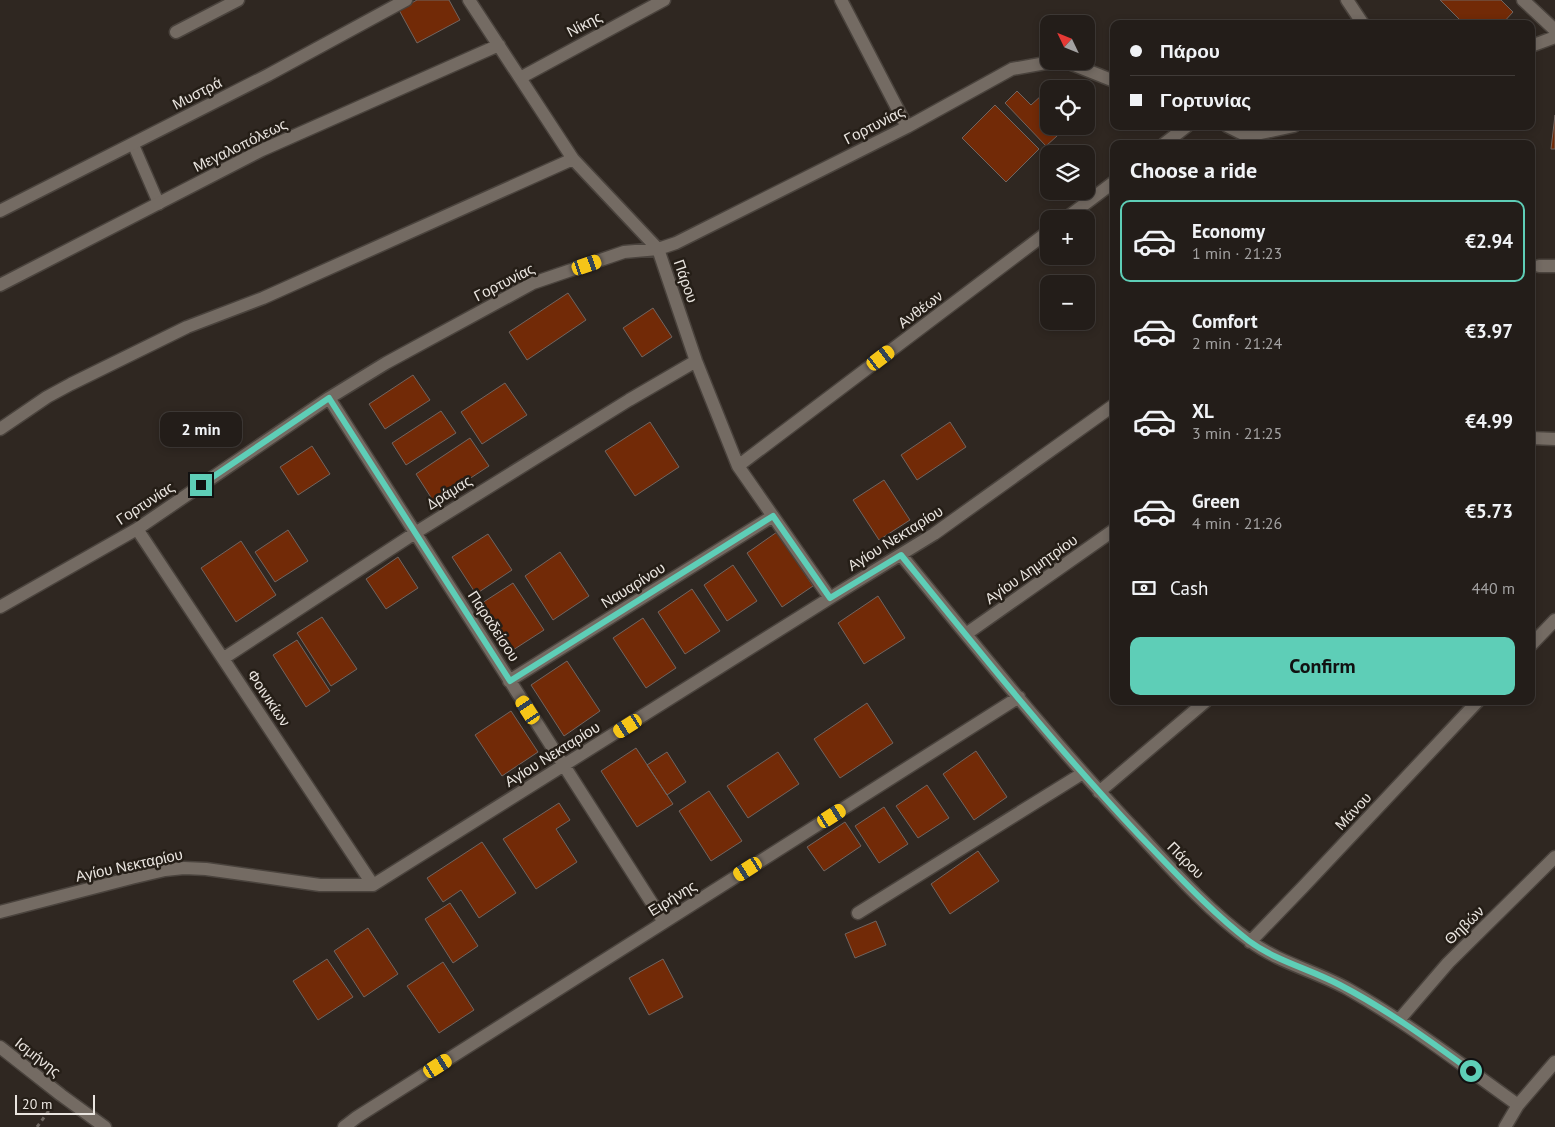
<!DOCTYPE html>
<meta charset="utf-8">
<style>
:root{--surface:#231d19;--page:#2b2622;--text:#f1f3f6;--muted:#a3a2a2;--line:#403b38;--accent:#5eceb7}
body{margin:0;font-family:"PT Sans",sans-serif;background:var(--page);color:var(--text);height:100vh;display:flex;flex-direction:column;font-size:19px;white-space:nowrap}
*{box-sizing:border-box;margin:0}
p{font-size:16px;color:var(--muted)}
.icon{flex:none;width:28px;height:28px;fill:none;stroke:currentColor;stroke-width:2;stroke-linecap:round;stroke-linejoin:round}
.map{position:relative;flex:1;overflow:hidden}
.details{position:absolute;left:1110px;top:140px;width:425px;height:565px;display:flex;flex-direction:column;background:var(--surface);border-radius:10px;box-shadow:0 2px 8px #0003,0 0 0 1px var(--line)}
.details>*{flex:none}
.top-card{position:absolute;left:1110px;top:20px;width:425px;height:110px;border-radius:10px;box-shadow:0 2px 8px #0003,0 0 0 1px var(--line);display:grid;align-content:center;height:110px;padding:0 20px;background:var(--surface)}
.needle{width:32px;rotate:313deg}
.tools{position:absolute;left:1040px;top:15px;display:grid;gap:10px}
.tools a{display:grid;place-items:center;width:55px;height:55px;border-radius:10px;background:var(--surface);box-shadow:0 2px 8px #0003,0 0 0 1px var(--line);font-size:25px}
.scale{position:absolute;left:15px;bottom:12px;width:80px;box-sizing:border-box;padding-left:5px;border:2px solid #eae5e0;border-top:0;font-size:14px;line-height:18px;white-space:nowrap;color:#eae5e0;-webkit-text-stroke:4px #251e17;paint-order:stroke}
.end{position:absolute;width:22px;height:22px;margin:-11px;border:6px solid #5eceb7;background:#111;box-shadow:0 0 0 2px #111}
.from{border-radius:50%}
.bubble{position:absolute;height:35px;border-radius:10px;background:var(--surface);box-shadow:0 2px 8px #0003,0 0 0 1px var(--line);font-size:16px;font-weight:700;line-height:35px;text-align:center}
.car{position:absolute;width:15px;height:30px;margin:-15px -8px;border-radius:6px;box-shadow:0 0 4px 1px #0007;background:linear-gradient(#f5c518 24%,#345 0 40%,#f5c518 0 76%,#345 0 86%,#f5c518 0)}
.top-card b{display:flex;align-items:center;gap:18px;height:48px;font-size:19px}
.top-card b+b{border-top:1px solid var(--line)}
.top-card i{width:12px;height:12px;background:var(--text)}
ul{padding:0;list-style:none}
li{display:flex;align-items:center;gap:15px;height:82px;margin:0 10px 8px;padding:0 10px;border:2px solid transparent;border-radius:10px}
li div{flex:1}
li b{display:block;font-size:19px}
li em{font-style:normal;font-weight:700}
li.selected{border-color:var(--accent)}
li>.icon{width:45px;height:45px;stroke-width:1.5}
h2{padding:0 20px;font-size:22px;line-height:60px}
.pay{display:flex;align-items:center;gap:12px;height:55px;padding:0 20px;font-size:19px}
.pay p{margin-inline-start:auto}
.primary-button{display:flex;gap:10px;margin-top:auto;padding:10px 20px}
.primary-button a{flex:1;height:58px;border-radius:10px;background:var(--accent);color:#111;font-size:20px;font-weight:700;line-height:58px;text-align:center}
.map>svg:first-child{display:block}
</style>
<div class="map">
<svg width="1555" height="1127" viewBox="0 0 1555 1127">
<rect width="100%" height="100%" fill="#2f2721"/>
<path fill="#722a07" stroke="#716560" d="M 417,0 L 449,0 L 460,20 L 417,43 L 399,10 Z
M 1440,0 L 1501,0 L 1513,12 L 1502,24 L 1464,24 Z
M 1054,84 L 1058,89 L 1049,89 L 1049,126 L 1068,126 L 1046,146 L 1005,103 L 1017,91 L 1031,105 Z
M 995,105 L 1039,149 L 1006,182 L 962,138 Z
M 1555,115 L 1555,149 L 1551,149 Z
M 568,293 L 586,320 L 527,360 L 509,332 Z
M 653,308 L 672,337 L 642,357 L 623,328 Z
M 413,375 L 430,400 L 385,429 L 369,404 Z
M 505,383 L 527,415 L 482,444 L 461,412 Z
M 441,411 L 456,433 L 406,465 L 392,443 Z
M 650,422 L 679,467 L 635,496 L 605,451 Z
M 950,422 L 966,447 L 917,480 L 901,455 Z
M 470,438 L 489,466 L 434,502 L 416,474 Z
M 312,446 L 330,474 L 298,495 L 280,467 Z
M 884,480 L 910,520 L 879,540 L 853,500 Z
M 288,530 L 308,561 L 275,582 L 255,552 Z
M 777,532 L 813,586 L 782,607 L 747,553 Z
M 488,534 L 512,570 L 476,594 L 452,557 Z
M 241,541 L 276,595 L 236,622 L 201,568 Z
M 560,552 L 589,596 L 553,620 L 525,576 Z
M 398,557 L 418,588 L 386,609 L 366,579 Z
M 733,565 L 757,601 L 727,621 L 704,585 Z
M 513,583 L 544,630 L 513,650 L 482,603 Z
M 692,589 L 720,631 L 685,654 L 658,612 Z
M 878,596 L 905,638 L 864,664 L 838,623 Z
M 322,617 L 357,669 L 331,686 L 297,633 Z
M 643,618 L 676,668 L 646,688 L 613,638 Z
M 297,640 L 330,691 L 306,707 L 273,655 Z
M 567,661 L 600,711 L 564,736 L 531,685 Z
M 867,703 L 893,743 L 840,778 L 814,739 Z
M 511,711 L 538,752 L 502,776 L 475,735 Z
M 636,748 L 673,804 L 637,827 L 601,771 Z
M 976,751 L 1007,797 L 974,820 L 943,774 Z
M 667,752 L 686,782 L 667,795 L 647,765 Z
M 778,752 L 799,784 L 748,818 L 727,786 Z
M 927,785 L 949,818 L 918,838 L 896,806 Z
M 709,791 L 742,841 L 711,861 L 679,811 Z
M 559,803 L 570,820 L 556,829 L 577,862 L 536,889 L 503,839 Z
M 884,807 L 908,844 L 879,863 L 855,826 Z
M 845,822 L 861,846 L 824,871 L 807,847 Z
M 482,842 L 516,893 L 479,918 L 461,890 L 443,902 L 427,878 Z
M 978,851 L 999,881 L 950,914 L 931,884 Z
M 450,903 L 478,946 L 453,963 L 425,919 Z
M 876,921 L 886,945 L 855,958 L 845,934 Z
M 368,928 L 398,974 L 364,997 L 334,951 Z
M 327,959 L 353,997 L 318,1020 L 293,981 Z
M 663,959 L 683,997 L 649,1015 L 629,978 Z
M 443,962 L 474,1010 L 439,1033 L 407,986 Z"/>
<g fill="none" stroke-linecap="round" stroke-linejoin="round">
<defs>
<path id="service" d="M 133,144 L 159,204"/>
<path id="minor" d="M 469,0 L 573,159 L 658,249 L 696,361 L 738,466 L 830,598
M 841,0 L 907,127
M 1347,0 L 1363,24
M 1523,0 L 1555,30
M 176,32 L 238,0
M 1531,46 L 1555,37
M 1064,61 L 1114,81
M 520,78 L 664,0
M 1227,126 L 1247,136 L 1294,126
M 1164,144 L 1187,126
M 0,211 L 268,75 L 406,0
M 1065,219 L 1114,182
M 1539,266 L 1555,266
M 0,285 L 262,150 L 499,45
M 329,398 L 664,922
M 0,429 L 47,397 L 71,384 L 187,327 L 263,298 L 573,159
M 1531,438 L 1555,439
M 738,466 L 1049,231
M 137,529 L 373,885
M 901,555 C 979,650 1056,747 1141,836 C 1175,873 1210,912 1250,941 C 1279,963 1316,971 1348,989 C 1408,1023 1462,1065 1518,1105
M 0,607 L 137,529 L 329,398 L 386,363 L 533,283 L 624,252 L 658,249 L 676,243 L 907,127 L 1012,69 L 1057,61
M 966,634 L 1114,530
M 1531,645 L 1555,620
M 224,658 L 415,533 L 629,400 L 696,361
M 509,681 L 773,516
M 1099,792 L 1206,701
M 0,912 L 131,878 L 165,870 L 184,868 L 206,869 L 320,885 L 373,885 L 830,598 L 934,534 L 1114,405
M 858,913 L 1083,773
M 1250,942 L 1303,887 L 1478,701
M 1399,1020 L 1448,963 L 1555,857
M 0,1047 L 61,1095 L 105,1127
M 344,1127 L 357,1117 L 1019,697
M 1505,1127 L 1518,1105 L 1555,1062"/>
</defs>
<use href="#service" stroke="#4a433d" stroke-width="14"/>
<use href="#minor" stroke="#4a433d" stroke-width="15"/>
<path stroke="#6e6761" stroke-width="3" stroke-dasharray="4 4" stroke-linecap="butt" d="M 37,1127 L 50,1109"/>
<use href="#service" stroke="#746b63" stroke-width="11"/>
<use href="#minor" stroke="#746b63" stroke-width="12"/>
</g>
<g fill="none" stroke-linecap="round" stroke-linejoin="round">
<path stroke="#5eceb7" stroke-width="6" d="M 201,485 L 329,398 L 510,681 L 773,516 L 830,598 L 901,555 C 978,650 1055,746 1139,835 C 1174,871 1209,910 1249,941 C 1276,961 1310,969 1340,985 C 1386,1009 1429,1040 1471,1071"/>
</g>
<g text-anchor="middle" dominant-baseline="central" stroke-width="5" stroke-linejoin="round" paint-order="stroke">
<g font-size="15" fill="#eae5e0" stroke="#251e17">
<text transform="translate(584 24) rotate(-28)">Νίκης</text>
<text transform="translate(197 93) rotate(-27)">Μυστρά</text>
<text transform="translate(874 125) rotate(-27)">Γορτυνίας</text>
<text transform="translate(240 145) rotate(-26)">Μεγαλοπόλεως</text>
<text transform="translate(686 281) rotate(71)">Πάρου</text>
<text transform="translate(504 282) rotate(-27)">Γορτυνίας</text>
<text transform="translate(920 309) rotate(-37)">Ανθέων</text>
<text transform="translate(449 492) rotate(-32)">Δράμας</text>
<text transform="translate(145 503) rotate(-33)">Γορτυνίας</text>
<text transform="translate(895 538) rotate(-32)">Αγίου Νεκταρίου</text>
<text transform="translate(1031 569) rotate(-35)">Αγίου Δημητρίου</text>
<text transform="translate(633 585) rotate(-32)">Ναυαρίνου</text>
<text transform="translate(494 626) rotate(57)">Παραδείσου</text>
<text transform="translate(269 698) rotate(56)">Φοινικίων</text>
<text transform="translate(552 754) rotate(-32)">Αγίου Νεκταρίου</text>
<text transform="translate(1353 811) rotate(-47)">Μάνου</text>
<text transform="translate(1186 860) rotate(45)">Πάρου</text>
<text transform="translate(129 865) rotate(-12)">Αγίου Νεκταρίου</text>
<text transform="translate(672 898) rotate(-32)">Ειρήνης</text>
<text transform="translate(1464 925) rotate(-44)">Θηβών</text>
<text transform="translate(38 1057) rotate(38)">Ισμήνης</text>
</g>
</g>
</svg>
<div class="tools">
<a><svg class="needle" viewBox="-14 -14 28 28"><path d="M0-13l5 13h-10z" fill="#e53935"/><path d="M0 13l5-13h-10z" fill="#a3a2a2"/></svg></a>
<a><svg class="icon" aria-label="locate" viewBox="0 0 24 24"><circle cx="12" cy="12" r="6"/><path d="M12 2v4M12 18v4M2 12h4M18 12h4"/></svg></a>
<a><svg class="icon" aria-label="layers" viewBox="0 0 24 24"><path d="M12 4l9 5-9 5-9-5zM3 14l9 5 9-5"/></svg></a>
<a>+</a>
<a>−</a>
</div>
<div class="scale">20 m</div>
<i class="end from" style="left:1471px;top:1071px"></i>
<i class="end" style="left:201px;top:485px"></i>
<div class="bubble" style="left:160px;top:412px;width:82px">2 min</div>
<i class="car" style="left:587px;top:265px;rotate:71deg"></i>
<i class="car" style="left:881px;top:358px;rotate:53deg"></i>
<i class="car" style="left:528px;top:710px;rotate:327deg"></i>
<i class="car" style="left:628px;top:726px;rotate:238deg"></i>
<i class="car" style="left:832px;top:816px;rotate:58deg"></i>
<i class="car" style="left:748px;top:869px;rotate:238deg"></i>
<i class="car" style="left:438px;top:1066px;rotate:58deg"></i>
<div class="top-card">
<b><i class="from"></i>Πάρου</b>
<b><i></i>Γορτυνίας</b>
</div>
<section class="details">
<h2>Choose a ride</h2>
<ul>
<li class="selected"><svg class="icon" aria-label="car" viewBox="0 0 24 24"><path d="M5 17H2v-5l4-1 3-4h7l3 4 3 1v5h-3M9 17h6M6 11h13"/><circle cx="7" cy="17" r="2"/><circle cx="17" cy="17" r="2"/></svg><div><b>Economy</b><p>1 min · 21:23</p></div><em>€2.94</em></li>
<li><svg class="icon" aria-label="car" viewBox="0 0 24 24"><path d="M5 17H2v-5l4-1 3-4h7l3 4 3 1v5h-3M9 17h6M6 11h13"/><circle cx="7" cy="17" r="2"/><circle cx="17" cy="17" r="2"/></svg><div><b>Comfort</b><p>2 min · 21:24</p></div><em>€3.97</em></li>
<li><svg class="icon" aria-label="car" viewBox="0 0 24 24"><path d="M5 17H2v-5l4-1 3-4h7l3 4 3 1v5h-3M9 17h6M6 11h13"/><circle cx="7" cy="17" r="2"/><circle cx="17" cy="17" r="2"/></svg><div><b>XL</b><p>3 min · 21:25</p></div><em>€4.99</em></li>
<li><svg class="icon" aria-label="car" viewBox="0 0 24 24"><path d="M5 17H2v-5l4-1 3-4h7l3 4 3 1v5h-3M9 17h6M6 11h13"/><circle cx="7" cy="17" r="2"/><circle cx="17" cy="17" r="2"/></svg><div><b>Green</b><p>4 min · 21:26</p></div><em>€5.73</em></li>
</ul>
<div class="pay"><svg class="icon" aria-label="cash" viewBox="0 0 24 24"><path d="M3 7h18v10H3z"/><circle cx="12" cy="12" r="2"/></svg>Cash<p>440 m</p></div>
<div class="primary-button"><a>Confirm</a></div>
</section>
</div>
